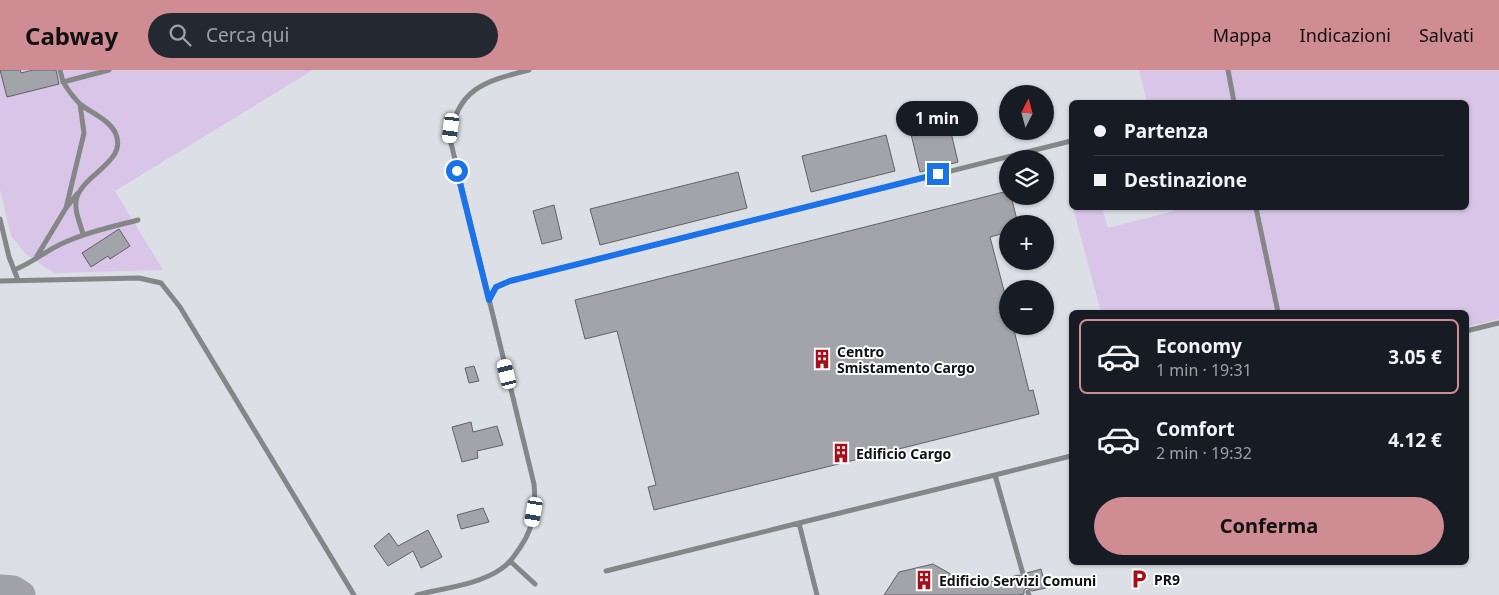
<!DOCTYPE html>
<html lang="it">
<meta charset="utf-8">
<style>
:root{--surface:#171b24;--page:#242831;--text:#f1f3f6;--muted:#9ea1a6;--line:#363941;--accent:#cf8c93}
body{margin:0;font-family:"Noto Sans",sans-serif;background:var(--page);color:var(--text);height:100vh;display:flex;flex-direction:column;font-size:19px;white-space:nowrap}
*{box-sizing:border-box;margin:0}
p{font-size:16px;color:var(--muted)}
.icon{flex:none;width:28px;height:28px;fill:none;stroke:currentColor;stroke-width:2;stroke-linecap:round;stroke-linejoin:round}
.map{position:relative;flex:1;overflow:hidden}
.drawer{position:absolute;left:1069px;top:240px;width:400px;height:255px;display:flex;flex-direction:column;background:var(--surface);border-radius:8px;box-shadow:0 1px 4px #0004}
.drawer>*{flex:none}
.top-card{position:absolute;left:1069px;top:30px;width:400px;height:110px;border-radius:8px;box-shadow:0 1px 4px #0004;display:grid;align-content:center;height:110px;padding:0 25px;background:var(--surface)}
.needle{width:32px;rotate:6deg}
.controls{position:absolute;left:999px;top:15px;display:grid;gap:10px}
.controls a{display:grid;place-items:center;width:55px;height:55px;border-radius:50%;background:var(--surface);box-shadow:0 1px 4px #0004;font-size:25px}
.end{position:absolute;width:22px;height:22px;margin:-11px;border:6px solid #1a73e8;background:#fff;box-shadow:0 0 0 2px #fff}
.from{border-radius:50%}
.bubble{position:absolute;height:35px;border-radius:18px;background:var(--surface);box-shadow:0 1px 4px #0004;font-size:16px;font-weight:700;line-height:35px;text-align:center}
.car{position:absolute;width:15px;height:30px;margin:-15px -8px;border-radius:6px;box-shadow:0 0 4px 1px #0007;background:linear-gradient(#fff 24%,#345 0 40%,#fff 0 76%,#345 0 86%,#fff 0)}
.top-card b{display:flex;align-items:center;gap:18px;height:48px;font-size:19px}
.top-card b+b{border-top:1px solid var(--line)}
.top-card i{width:12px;height:12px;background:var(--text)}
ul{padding:9px 0 0;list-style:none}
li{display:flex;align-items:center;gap:15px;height:75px;margin:0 10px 8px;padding:0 15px;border:2px solid transparent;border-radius:8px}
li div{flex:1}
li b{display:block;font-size:19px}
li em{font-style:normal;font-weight:700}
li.on{border-color:var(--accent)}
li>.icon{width:45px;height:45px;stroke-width:1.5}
.button{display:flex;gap:10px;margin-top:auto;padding:10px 25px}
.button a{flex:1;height:58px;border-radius:30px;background:var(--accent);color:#111;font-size:20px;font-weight:700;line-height:58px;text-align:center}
header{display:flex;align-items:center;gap:30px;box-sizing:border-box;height:70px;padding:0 25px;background:var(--accent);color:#111}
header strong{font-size:24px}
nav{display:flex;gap:28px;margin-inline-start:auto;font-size:18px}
.search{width:350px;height:45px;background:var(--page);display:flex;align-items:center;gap:12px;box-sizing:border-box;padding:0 18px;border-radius:28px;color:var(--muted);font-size:19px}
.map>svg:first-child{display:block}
</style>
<header>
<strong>Cabway</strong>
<div class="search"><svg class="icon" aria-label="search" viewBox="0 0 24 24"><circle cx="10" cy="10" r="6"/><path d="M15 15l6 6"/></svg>Cerca qui</div>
<nav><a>Mappa</a><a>Indicazioni</a><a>Salvati</a></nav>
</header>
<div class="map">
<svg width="1499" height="525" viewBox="0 0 1499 525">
<rect width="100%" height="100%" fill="#dcdfe5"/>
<path fill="#d9c5e7" d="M 0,0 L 313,0 L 115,121 L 163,200 L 54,203 L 26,184 L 11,166 L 0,119 Z
M 1139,0 L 1499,0 L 1499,249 L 1466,257 L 1466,242 L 1101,242 L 1073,138 L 1102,138 L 1108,158 L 1174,141 L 1173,138 L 1466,138 L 1466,32 L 1147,32 Z"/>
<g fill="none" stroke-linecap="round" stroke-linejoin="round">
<path stroke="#a0a2a7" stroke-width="29" d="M 0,519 L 13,520 L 21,525"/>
</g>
<path fill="#a3a3aa" stroke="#616167" d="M 0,0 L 20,0 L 21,3 L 33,0 L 56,0 L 59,14 L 7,27 Z
M 949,54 L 958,92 L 920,102 L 911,64 Z
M 886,65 L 895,101 L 811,122 L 802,86 Z
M 738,102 L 747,138 L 600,175 L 590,139 Z
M 1008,121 L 1008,126 L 1011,126 L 1018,154 L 1008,154 L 1008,162 L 990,167 L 1008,236 L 1008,256 L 1013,256 L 1029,321 L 1033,320 L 1039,344 L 654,440 L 648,417 L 656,415 L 617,261 L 585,269 L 575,230 Z
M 554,135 L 562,169 L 542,174 L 533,141 Z
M 119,159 L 130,176 L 110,189 L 108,186 L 91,197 L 82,183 Z
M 474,296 L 479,311 L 469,313 L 465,298 Z
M 471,352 L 473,362 L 497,356 L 503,375 L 477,381 L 478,388 L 462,392 L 452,357 Z
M 483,438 L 489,452 L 461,459 L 457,445 Z
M 428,460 L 442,487 L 421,498 L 413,481 L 388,496 L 374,476 L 389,463 L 398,476 Z
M 933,494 L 954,506 L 957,516 L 964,514 L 965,518 L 1019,505 L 1024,508 L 1027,503 L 1041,499 L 1046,518 L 1032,521 L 1027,518 L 1024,520 L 1024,524 L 1018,525 L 884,525 L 899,502 Z"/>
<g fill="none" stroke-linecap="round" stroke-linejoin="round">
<path stroke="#848688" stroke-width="5" d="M 60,0 L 63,12 L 109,0
M 1228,0 L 1234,32
M 63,12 C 68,20 73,27 80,34 C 91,43 108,49 115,62 C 129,91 85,103 77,127 C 73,138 80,153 83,164
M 66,138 L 84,63 L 80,34
M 1256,138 L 1278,242
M 0,149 L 9,187 L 18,210
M 37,186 L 66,138 L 77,124
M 14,200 C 32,193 43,183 59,175 C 84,163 111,157 138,150
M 0,211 L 139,208 L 161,213 L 180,237 L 354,525
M 489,230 L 496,217 L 510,211 L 1071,71
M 1466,261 L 1499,253
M 995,405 L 1071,386
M 510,491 L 535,514
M 606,501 L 799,453
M 1028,522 L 1029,525
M 417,525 C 443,518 478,515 501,499 C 510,493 515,485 521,476 C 534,458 536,436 534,414 L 450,69 C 456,19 485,11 529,0
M 817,525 L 799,453 L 995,405 L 1023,504"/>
</g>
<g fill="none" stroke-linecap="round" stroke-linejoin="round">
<path stroke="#1a73e8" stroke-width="6" d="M 457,101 L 489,230 L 496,217 L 510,211 L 938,104"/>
</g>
<defs>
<symbol id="building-bare" viewBox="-9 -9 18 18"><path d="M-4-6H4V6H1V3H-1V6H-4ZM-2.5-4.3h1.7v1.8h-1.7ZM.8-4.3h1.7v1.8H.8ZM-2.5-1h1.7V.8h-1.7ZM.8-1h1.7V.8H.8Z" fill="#a60f1a" stroke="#fff" stroke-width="2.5" paint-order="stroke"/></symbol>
<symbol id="parking-bare" viewBox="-9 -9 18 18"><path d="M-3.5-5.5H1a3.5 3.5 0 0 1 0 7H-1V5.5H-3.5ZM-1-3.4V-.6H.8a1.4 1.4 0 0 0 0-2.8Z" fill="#a60f1a" stroke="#fff" stroke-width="2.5" paint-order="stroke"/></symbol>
</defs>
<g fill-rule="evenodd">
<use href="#building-bare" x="808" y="275" width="28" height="28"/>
<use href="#building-bare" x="827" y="369" width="28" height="28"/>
<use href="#parking-bare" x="1125" y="495" width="28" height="28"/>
<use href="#building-bare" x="910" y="496" width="28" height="28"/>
</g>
<g text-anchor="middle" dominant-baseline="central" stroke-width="4" stroke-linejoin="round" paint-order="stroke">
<g font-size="14" font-weight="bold" fill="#0f1012" stroke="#fff" text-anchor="start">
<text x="837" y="281">Centro<tspan x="837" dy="16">Smistamento Cargo</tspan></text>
<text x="856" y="383">Edificio Cargo</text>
<text x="1154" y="509">PR9</text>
<text x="939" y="510">Edificio Servizi Comuni</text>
</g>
</g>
</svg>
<div class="controls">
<a><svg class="needle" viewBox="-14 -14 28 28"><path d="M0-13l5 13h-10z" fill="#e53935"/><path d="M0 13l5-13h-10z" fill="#9ea1a6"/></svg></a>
<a><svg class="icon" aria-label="layers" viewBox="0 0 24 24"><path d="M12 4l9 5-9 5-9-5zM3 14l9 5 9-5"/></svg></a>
<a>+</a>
<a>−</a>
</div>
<i class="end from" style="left:457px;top:101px"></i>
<i class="end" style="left:938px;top:104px"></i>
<div class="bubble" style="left:896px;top:31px;width:82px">1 min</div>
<i class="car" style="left:451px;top:58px;rotate:187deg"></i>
<i class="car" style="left:507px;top:304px;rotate:346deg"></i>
<i class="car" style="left:534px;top:442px;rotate:190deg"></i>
<div class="top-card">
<b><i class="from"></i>Partenza</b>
<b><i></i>Destinazione</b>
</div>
<section class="drawer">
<ul>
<li class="on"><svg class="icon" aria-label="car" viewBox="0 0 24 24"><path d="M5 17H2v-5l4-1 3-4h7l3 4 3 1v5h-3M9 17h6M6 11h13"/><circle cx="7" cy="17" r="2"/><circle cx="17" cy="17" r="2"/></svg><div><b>Economy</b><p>1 min · 19:31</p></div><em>3.05 €</em></li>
<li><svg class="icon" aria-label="car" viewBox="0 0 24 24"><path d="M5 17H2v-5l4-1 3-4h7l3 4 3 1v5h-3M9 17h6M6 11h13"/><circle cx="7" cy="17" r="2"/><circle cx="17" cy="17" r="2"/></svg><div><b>Comfort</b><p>2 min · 19:32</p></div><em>4.12 €</em></li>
</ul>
<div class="button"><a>Conferma</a></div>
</section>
</div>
